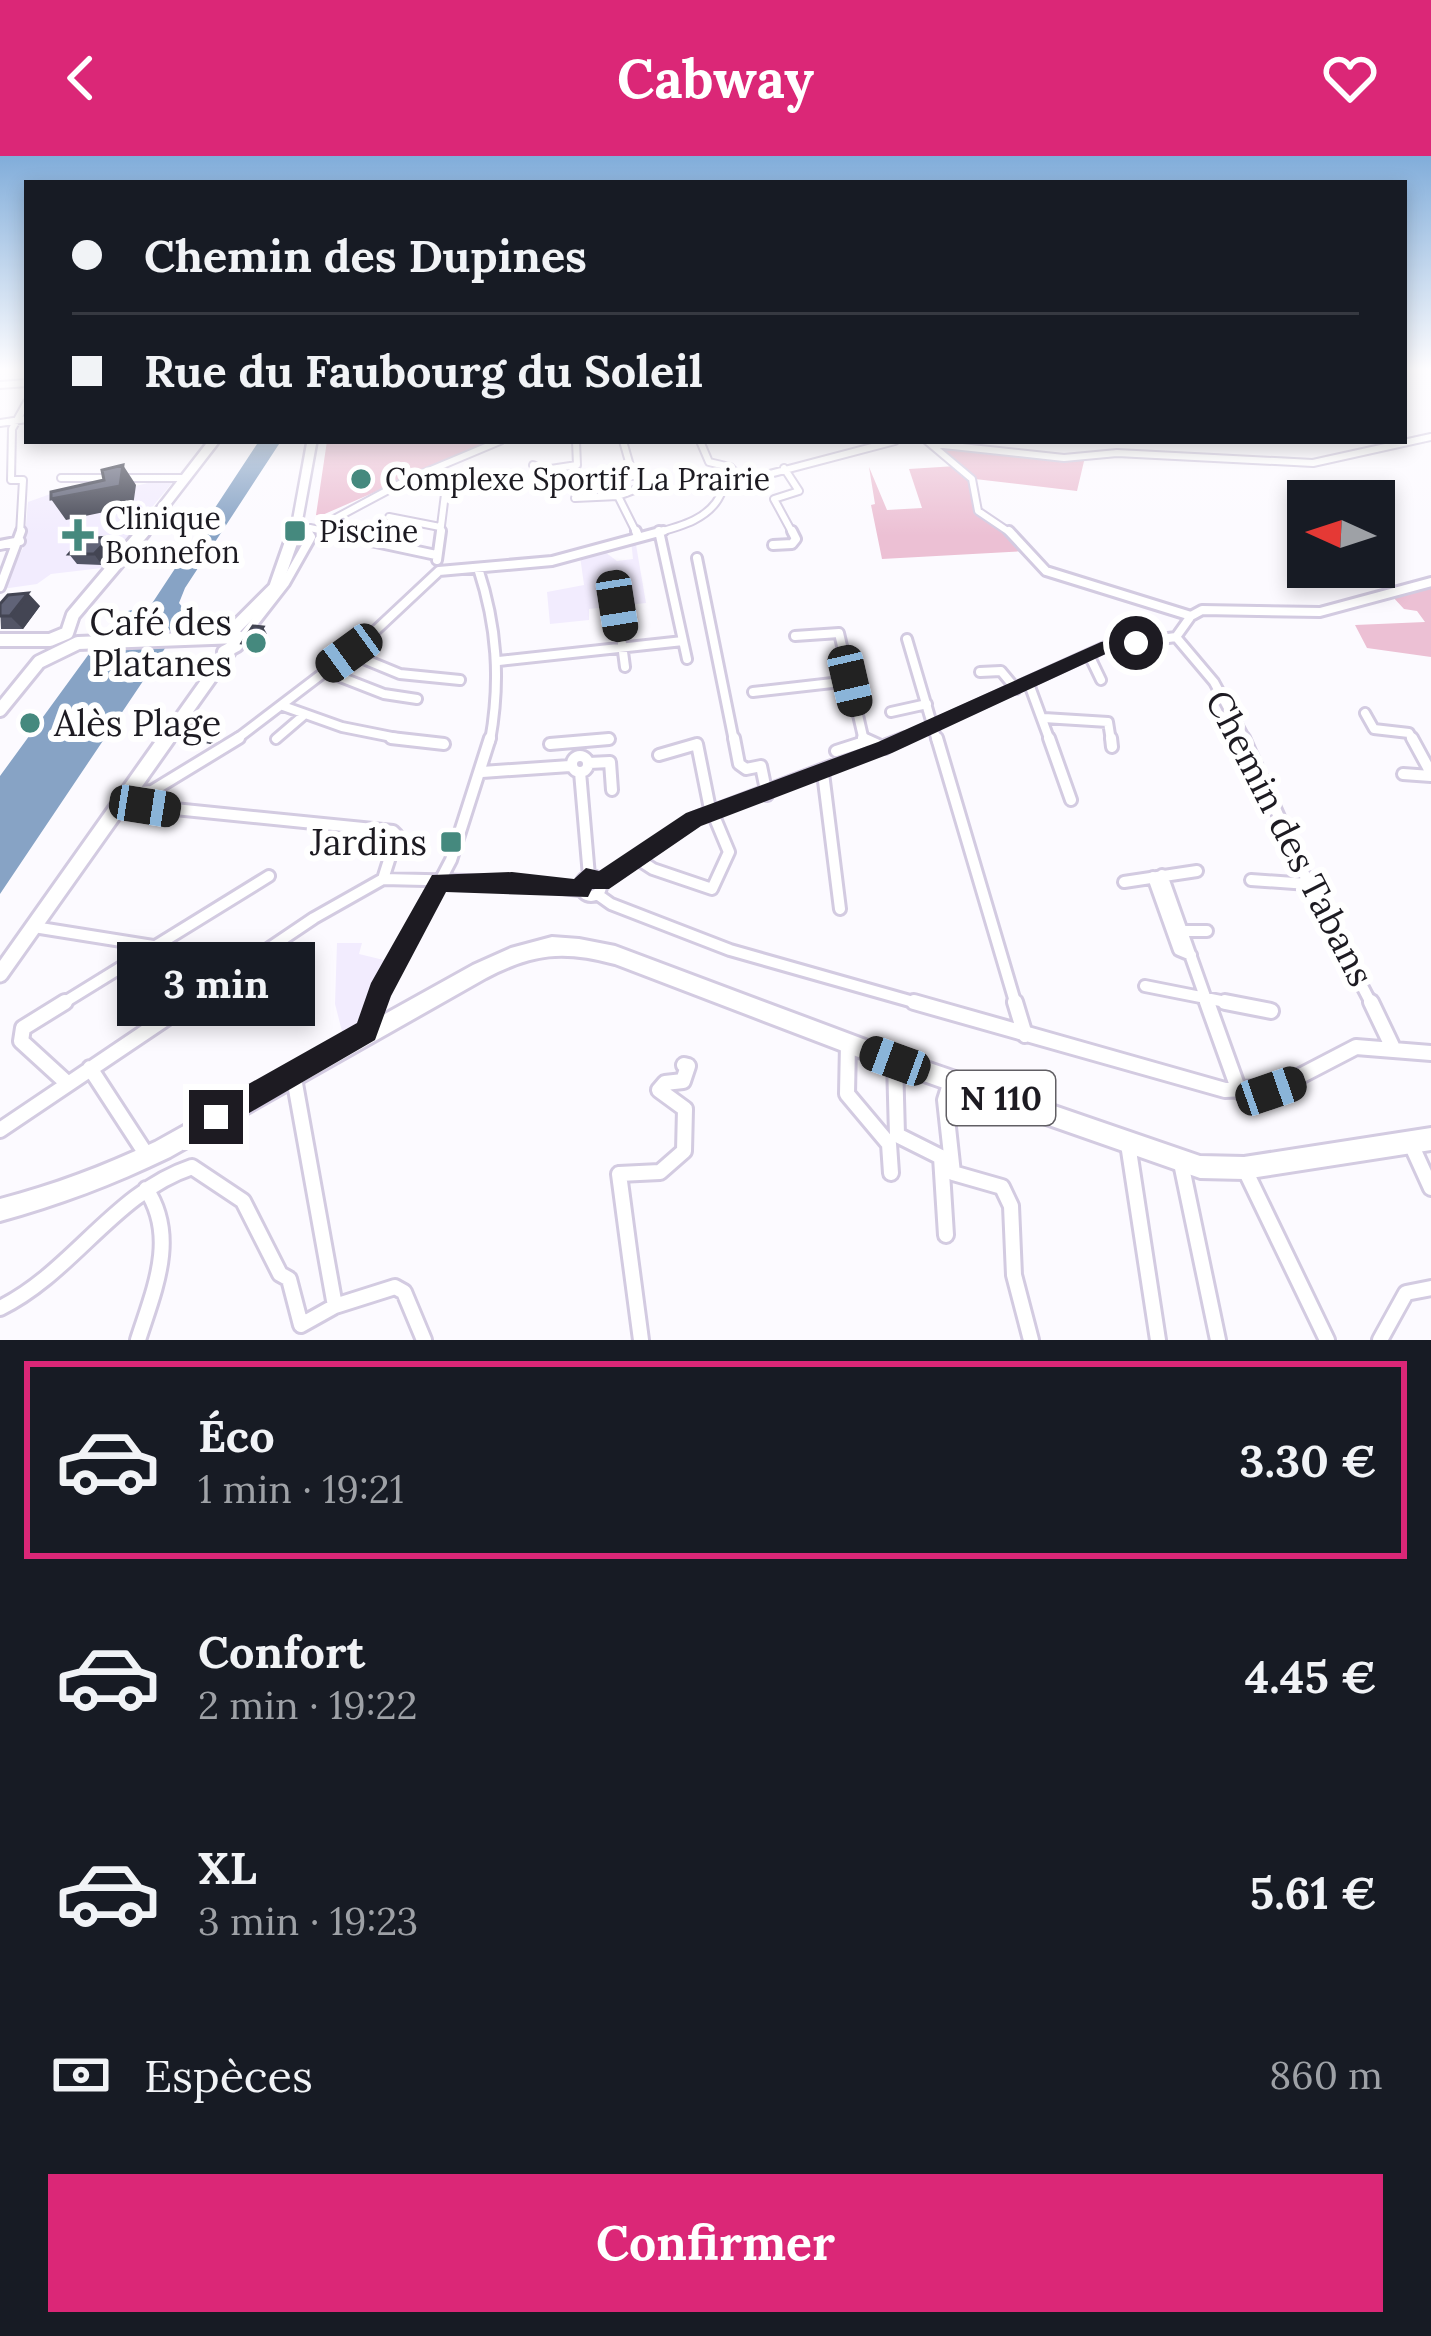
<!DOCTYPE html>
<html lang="fr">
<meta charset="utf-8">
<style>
:root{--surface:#171b24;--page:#20242c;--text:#f1f3f6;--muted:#9ea1a6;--line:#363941;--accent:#db2777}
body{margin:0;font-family:Lora,serif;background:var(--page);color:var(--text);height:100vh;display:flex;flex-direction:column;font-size:45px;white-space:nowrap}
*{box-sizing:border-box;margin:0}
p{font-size:39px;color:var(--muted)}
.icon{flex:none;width:66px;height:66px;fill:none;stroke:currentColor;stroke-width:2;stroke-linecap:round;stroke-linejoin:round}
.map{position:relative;height:1184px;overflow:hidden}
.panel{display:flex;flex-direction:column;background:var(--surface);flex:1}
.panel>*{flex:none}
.banner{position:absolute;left:24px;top:24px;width:1383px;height:264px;border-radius:0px;box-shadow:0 6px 18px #0003;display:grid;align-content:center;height:264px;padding:0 48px;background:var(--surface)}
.needle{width:78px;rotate:273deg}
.controls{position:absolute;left:1287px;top:324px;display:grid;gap:24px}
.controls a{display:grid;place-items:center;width:108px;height:108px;border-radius:0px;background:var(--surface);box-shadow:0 6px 18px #0003;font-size:60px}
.end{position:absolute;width:54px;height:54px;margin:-27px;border:15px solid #1d1b22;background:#fff;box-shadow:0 0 0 6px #fff}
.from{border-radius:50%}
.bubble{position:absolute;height:84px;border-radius:0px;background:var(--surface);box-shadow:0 6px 18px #0003;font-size:39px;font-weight:700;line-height:84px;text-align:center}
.car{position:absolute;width:36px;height:72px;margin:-36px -18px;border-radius:15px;box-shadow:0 0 9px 3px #0007;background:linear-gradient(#222 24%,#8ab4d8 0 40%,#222 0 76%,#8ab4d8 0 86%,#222 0)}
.banner b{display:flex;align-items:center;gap:42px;height:114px;font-size:45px}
.banner b+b{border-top:3px solid var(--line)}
.banner i{width:30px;height:30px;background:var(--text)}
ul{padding:21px 0 0;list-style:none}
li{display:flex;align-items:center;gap:36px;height:198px;margin:0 24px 18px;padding:0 24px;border:6px solid transparent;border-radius:0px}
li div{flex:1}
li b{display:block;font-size:45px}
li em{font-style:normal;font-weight:700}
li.selected{border-color:var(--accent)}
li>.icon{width:108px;height:108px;stroke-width:1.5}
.pay{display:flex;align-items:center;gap:30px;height:132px;padding:0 48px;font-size:45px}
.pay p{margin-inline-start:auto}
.primary-button{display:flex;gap:24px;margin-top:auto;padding:24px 48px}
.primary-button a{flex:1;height:138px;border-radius:0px;background:var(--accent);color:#fff;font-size:48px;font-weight:700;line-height:138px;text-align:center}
header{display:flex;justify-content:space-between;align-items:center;height:156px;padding:0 48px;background:var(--accent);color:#fff;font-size:54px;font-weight:700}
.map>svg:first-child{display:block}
</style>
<header><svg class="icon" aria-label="back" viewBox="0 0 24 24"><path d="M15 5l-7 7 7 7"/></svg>Cabway<svg class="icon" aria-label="heart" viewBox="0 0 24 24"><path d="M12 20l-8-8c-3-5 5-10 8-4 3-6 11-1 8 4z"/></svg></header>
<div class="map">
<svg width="1431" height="1184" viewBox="0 0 1431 1184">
<rect width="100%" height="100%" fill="#fcfaff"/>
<path fill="#f2ecfe" d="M 148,327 L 172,327 L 102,412 L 51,418 L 37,428 L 2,433 L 24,390 L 28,346 L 70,331 L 109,336 Z
M 635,383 L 646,447 L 589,453 L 589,464 L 550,468 L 547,436 L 584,429 L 580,400 L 601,393 L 617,405 L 633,403 L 631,384 Z
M 337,787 L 362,787 L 359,798 L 392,806 L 355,872 L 343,879 L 335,848 Z"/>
<path fill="#ecc0d4" d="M 327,285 L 492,285 L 320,360 L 316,359 Z
M 939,290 L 1085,301 L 1077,335 L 975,323 Z
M 956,310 L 970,324 L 975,353 L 1025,395 L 882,403 L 871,349 L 875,348 L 869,311 L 887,354 L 922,352 L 909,313 Z
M 1431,428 L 1431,501 L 1367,492 L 1355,469 L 1425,466 L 1417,455 L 1404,453 L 1391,439 Z"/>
<path fill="#87a3c5" d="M 259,285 L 281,285 L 185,432 L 179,447 L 183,452 L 180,470 L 0,738 L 0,620 L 110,469 L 128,455 L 151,449 Z"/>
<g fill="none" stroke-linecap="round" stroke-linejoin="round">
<defs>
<path id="street-far3" d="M 0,229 L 27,227
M 0,267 L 27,263
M 623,285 L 633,320
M 700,285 L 709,306 L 730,311 L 743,325
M 927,285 L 972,323 L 978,355 L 1012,378
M 934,288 L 1064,302 L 1117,297 L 1313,307 L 1431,281
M 533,309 L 544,314 L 577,309 L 576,285
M 784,312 L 799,335 L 774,343 L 793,378
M 61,322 L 185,322
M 11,324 L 12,273 L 27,246
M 11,324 L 23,324 L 20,378
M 618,340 L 656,326
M 575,342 L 618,340 L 637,378
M 389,361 L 440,371
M 321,370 L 407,324 L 500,285
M 305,378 L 310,372 L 338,378
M 440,378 L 445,338 L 441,334
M 652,378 C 679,371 712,363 722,335 L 743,325 L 895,285"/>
<path id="street-far2" d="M 324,375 L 436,399
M 636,375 L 638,380
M 659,375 L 687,503
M 1009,375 L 1046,415 L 1191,460
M 0,389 L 20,385
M 773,389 L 792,388 L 796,383 L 792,375
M 697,402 L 734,585
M 437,404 L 441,375
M 478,412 C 497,470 501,524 490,585
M 0,431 L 21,375
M 617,450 L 625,511
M 795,480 L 839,477 L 864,585
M 1176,481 L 1214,526 L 1246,585
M 907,483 L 937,585
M 239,486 L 285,427 L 311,381 L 307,375
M 349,497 L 400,518 L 460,524
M 1089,499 L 1101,524
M 499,505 L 683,485
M 325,515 L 384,538 L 417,543
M 980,516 L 1001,515 L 1016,533
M 1029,528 L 1050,585
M 753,536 L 850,525
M 283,550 L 342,571 L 412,585
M 891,556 L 927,548
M 1365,557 L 1374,573 L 1409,577 L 1413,585
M 1044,562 L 1108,566 L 1111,585
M 276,583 L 304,559
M 234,585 L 360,489 L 439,415 L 552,405 L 663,375
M 585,585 L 609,583
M 899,585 L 1107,490 L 1176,481 L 1191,460 L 1202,454 L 1320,456 L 1431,426"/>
<path id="street-far1" d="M 391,582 L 444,588
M 734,582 L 739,608 L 746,613 L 761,610 L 767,639
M 863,582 L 885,592
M 937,582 L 1016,849
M 1049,582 L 1071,644
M 1111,582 L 1112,591
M 1244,582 L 1309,729 L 1372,849
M 1412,582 L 1431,617
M 550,588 L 609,583
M 836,595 L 864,586
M572 608a8 8 0 1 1 16 0a8 8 0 1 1-16 0Z
M 589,607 L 610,606 L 612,634
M 482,616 L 570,610
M 580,616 L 589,720
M 823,617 L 840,753
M 1403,618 L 1431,620
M 132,637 L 152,635 L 239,582
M 142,638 L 145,650 L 393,675 L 397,679 L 383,723
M 636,702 L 653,713 L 712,733 L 729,696 L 709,648 L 697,588 L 659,599
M 1162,719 L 1208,849
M581 730a10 10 0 1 1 20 0a10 10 0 1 1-20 0Z
M 1153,721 L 1179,794 L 1191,799
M 1251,724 L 1308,728
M 601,726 L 693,663 L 905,582
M 1124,726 L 1197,715
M 597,738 L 611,748 L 730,794 L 924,849
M 34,771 L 153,790
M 1182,775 L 1207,775
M 1145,830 L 1241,849
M 60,849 L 269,720
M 185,849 L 314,762 L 383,723 L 513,726 L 580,734
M 375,849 L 451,704 L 490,582"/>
<path id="street" d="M 65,846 L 23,872 L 21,885 L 67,927
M 914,846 L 1225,934 L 1279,931 L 1356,891 L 1431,897
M 1015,846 L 1025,879
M 1207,846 L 1239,935
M 1225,846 L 1271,855
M 1371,846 L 1393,892
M 366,875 L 376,846
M 848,888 L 847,938 L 889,988 L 891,1017
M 895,905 L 897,979 L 941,1001 L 946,1079
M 90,912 L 146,998
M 294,922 L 335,1150
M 951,925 L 945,944 L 953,1017 L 1002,1031 L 1011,1050 L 1014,1119 L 1031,1184
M 0,974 L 190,846
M 1128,988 L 1158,1184
M 1411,988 L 1431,1032
M 1181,1007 L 1218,1184
M 1246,1016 L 1327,1184
M 0,1152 C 73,1116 114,1037 192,1011 L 243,1045 L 280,1118 L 289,1123 L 301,1169 L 335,1150 L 395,1131 L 404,1136 L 424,1184
M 138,1184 C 154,1134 178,1081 146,1033
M 641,1184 L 619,1018 L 660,1016 L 684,995 L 685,953 L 659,934 L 665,927 L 683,925 L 688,910 L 684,909
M 1380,1184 L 1406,1137 L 1431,1132"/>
<path id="secondary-far2" d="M 142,378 L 214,285
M 295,378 L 312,285"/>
<path id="secondary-far1" d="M 67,477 L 73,459 L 144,375
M 229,478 L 275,432 L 295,375
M 0,484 L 50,484 L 67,477
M 0,554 L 39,506 L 78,487 L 238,481 L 237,489 L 224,496
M 165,585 L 229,495"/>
<path id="secondary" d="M 0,818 L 167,582"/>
<path id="primary" d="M 552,781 L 579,783 L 615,790 L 895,895 L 1200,1000 L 1244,1001 L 1431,972 L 1431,994 L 1244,1023 L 1200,1022 L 895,915 L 615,808 C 563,794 534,797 486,822 L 170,1001 C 114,1028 59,1049 0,1065 L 0,1043 C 54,1029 104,1010 155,986 L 473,809 L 511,792 Z"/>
</defs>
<use href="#street-far3" stroke="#d3cbe1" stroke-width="10"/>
<use href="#street-far2" stroke="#d3cbe1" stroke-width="14"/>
<use href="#street-far1" stroke="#d3cbe1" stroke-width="16"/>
<use href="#street" stroke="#d3cbe1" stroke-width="20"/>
<use href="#secondary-far2" stroke="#d3cbe1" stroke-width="14"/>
<use href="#secondary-far1" stroke="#d3cbe1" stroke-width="18"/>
<use href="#secondary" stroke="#d3cbe1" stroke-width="21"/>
<use href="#primary" stroke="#d3cbe1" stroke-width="6"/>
<use href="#street-far3" stroke="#fff" stroke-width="6"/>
<use href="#street-far2" stroke="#fff" stroke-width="8"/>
<use href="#street-far1" stroke="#fff" stroke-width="10"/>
<use href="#street" stroke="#fff" stroke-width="14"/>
<use href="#secondary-far2" stroke="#fff" stroke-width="9"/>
<use href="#secondary-far1" stroke="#fff" stroke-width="12"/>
<use href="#secondary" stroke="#fff" stroke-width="15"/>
<use href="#primary" fill="#fff" fill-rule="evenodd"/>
</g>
<path fill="#535566" d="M 110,381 L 117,391 L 102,409 L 77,408 L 69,398 Z
M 0,448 L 40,450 L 23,473 L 1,473 Z
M 267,478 L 256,494 L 246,494 L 242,487 Z
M 172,572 L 212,572 L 219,582 L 210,588 L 180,582 Z"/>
<path fill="#434553" d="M 123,309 L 136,329 L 133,350 L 66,364 L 51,343 L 120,330 Z
M 110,381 L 117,391 L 102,409 L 94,398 Z
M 28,437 L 40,450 L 23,473 L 10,460 Z
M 263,471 L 267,478 L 256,494 L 252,488 Z
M 212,572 L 219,582 L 210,588 L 202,579 Z"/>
<path fill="#606377" stroke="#434553" stroke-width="3" d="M 123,309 L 120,330 L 51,343 L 51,336 L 104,324 L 102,314 Z
M 110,381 L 94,398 L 69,398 L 82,383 Z
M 28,437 L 10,460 L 0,460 L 0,448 L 8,439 Z
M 253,470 L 263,471 L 252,488 L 242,487 Z
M 175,567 L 212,572 L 202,579 L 172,572 Z"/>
<linearGradient id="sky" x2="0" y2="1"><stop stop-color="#81adda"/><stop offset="0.56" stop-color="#fefdff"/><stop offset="1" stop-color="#fefdff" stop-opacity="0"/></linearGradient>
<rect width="1431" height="380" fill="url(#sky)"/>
<path fill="#1d1b22" d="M 1136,481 L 1142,482 L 1142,491 L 1110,496 L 892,597 L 701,670 L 609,733 L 592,733 L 588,741 L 446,736 L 391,840 L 375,884 L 225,971 L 216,975 L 206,971 L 202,961 L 206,952 L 357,867 L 371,827 L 432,719 L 512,716 L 574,723 L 586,712 L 599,715 L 686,657 L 878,586 L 1101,486 Z"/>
<g fill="#45897e" stroke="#fff" stroke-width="4.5">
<circle cx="361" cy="323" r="12"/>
<rect x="283" y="363" width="24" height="24" rx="6"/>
<path d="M72 361h12v12h12v12h-12v12h-12v-12h-12v-12h12z"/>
<circle cx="256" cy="487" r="12"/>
<circle cx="30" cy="567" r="12"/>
<rect x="439" y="674" width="24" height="24" rx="6"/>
</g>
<g text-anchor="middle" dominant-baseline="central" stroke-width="12" stroke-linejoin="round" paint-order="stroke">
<g font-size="30" fill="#1d1b22" stroke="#fff" text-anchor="start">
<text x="385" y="323">Complexe Sportif La Prairie</text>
<text x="105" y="362">Clinique<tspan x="105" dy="34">Bonnefon</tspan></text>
<text x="319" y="375">Piscine</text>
</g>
<rect fill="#fff" stroke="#615f64" stroke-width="3" x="947" y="915" width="108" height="54" rx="9"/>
<g font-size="33" font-weight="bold" fill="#1d1b22">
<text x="1001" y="942">N 110</text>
</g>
<g font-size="36" fill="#1d1b22" stroke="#fff" text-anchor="end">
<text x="232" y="466">Café des<tspan x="232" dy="41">Platanes</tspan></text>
<text x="54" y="567" text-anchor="start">Alès Plage</text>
<text x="427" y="686">Jardins</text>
</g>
<g font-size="36" fill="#1d1b22" stroke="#fff">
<text transform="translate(1290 682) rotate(63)">Chemin des Tabans</text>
</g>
</g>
</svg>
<div class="controls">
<a><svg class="needle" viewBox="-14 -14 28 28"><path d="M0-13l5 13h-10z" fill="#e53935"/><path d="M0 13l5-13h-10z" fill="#9ea1a6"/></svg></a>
</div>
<i class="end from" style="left:1136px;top:487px"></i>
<i class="end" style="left:216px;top:961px"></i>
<div class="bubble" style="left:117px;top:786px;width:198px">3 min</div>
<i class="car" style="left:617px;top:450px;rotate:171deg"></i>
<i class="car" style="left:349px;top:497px;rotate:234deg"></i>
<i class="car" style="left:850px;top:525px;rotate:167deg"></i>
<i class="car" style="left:145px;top:650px;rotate:99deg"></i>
<i class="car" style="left:895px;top:905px;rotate:290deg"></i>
<i class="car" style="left:1271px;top:935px;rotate:71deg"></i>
<div class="banner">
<b><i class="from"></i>Chemin des Dupines</b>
<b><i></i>Rue du Faubourg du Soleil</b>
</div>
</div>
<section class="panel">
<ul>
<li class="selected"><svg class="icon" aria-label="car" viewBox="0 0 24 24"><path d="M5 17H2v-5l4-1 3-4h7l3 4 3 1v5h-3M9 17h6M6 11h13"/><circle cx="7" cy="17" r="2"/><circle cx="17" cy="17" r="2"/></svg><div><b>Éco</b><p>1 min · 19:21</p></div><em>3.30 €</em></li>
<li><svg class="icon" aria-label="car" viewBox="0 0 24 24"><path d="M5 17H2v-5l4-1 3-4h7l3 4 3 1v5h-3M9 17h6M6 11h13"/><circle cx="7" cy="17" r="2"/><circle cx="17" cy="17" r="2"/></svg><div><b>Confort</b><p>2 min · 19:22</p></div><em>4.45 €</em></li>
<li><svg class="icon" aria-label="car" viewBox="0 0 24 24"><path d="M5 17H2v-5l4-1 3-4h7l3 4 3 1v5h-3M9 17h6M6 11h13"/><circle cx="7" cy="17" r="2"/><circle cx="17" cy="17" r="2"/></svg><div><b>XL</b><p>3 min · 19:23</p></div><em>5.61 €</em></li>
</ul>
<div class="pay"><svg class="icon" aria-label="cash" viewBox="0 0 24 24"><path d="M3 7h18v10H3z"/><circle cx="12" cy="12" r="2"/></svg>Espèces<p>860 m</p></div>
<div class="primary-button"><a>Confirmer</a></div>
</section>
